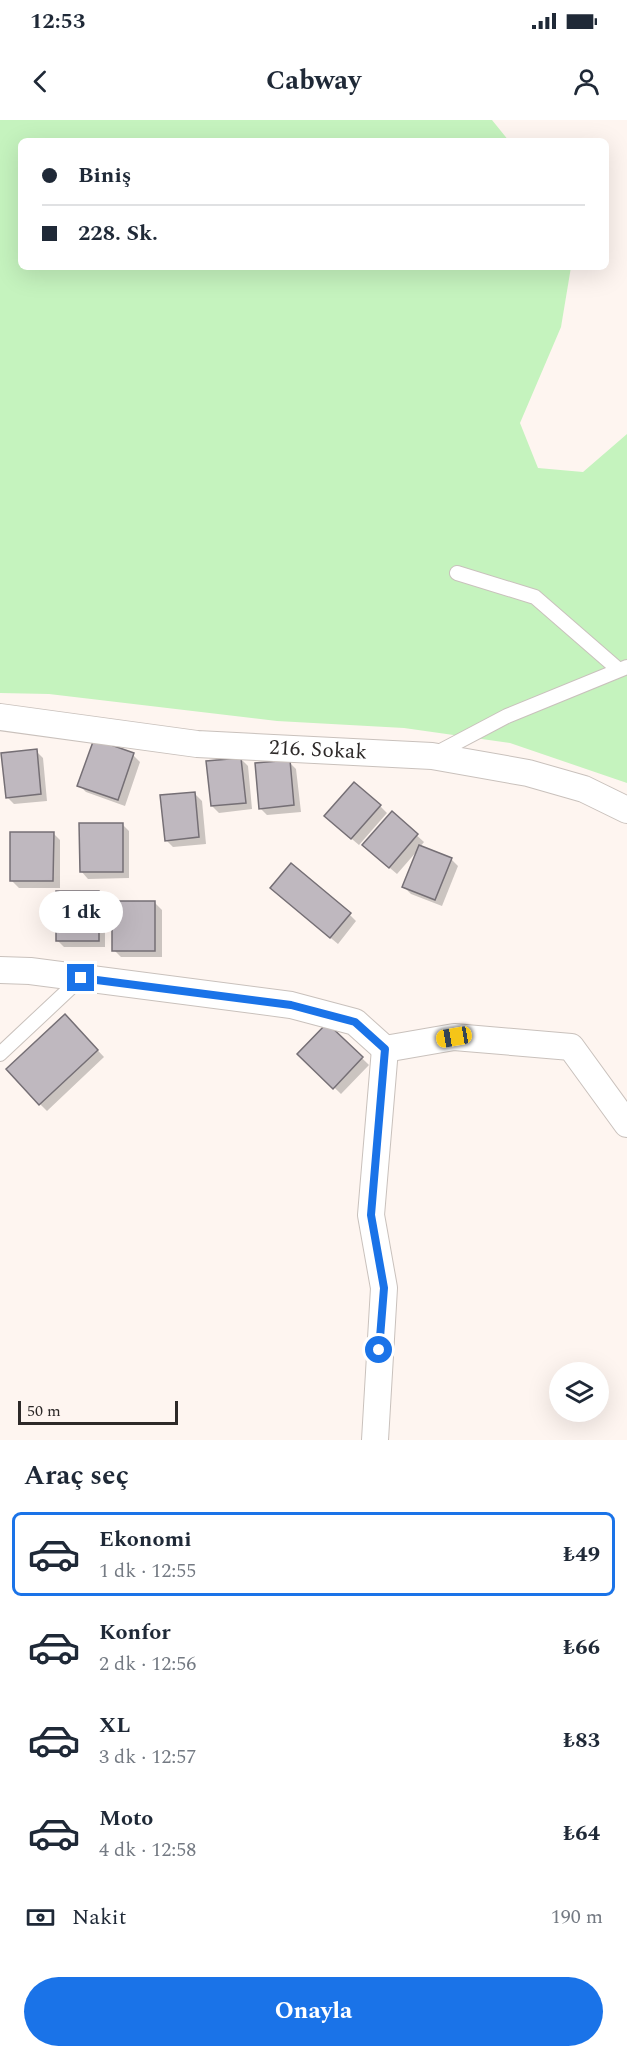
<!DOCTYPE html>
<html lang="tr">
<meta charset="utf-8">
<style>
:root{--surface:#fff;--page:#f2f2f3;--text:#1f2937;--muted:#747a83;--line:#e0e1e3;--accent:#1a73e8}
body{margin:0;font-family:Spectral,serif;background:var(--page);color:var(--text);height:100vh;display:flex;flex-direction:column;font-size:22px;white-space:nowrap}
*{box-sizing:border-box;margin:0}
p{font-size:20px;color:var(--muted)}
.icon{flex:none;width:33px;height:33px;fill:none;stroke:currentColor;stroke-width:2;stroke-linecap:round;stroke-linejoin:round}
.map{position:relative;height:1320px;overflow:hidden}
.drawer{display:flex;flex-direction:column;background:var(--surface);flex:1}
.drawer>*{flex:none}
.banner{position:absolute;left:18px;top:18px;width:591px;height:132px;border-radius:9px;box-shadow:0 6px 24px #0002;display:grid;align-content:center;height:132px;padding:0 24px;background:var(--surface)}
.controls{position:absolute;left:549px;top:1242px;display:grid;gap:12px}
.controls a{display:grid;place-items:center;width:60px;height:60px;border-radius:50%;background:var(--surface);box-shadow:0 6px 24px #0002;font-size:30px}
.scale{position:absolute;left:18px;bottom:15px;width:160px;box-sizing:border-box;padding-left:6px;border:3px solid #2d2928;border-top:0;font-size:16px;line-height:21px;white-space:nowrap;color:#2d2928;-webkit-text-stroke:4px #fef5f0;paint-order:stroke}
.end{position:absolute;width:27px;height:27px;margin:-14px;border:8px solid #1a73e8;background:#fff;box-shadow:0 0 0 3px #fff}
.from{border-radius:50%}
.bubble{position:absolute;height:42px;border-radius:21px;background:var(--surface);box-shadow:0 6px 24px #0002;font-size:20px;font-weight:700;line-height:42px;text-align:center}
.car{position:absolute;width:18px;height:36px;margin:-18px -9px;border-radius:8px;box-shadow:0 0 4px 2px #0007;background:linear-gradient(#f5c518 24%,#345 0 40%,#f5c518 0 76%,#345 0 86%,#f5c518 0)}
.banner b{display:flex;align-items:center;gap:21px;height:57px;font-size:22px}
.banner b+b{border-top:2px solid var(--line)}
.banner i{width:15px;height:15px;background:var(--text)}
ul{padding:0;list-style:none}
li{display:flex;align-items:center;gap:18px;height:84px;margin:0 12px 9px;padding:0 12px;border:3px solid transparent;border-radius:9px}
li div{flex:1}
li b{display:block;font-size:22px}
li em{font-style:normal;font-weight:700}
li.current{border-color:var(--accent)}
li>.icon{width:54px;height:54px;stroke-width:1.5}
h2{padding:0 24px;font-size:27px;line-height:72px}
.pay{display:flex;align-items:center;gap:15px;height:66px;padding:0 24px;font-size:22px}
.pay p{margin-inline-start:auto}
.action{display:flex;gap:12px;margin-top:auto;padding:12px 24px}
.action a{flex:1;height:69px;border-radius:36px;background:var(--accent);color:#fff;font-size:24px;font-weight:700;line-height:69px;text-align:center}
.status{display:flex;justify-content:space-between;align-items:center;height:42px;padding:0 30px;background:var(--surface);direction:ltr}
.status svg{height:16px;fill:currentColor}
header{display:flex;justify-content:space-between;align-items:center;height:78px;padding:0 24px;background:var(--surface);font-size:27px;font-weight:700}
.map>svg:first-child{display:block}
</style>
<div class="status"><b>12:53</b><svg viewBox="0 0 49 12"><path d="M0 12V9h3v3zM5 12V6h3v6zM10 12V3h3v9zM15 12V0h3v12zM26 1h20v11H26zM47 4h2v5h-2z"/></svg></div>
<header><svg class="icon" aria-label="back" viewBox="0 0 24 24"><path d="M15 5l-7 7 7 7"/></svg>Cabway<svg class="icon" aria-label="person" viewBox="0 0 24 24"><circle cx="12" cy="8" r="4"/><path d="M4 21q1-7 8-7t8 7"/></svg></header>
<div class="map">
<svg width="627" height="1320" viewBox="0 0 627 1320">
<rect width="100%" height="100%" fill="#fef5f0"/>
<path fill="#c5f3be" d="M 0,0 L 492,0 L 509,21 L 21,21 L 21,147 L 571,147 L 561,207 L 520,303 L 538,348 L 583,352 L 627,314 L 627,663 L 510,623 L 404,608 L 277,601 L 49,574 L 0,573 Z"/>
<path fill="#0003" d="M 36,631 L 43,638 L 47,681 L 14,684 L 7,677 Z
M 133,635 L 140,642 L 125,686 L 86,672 L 79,665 Z
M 241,639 L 248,646 L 252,689 L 219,693 L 212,686 Z
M 289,642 L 296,649 L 301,692 L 267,695 L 260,688 Z
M 195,674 L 202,681 L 206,724 L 173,727 L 166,720 Z
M 380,686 L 387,693 L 359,725 L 333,703 Z
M 392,693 L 424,722 L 420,727 L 451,739 L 458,746 L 442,786 L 411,774 L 404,767 L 418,730 L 397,754 L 371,732 Z
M 122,704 L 129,711 L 129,758 L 88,759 L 81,751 Z
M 53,713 L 60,720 L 60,768 L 19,768 L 12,761 Z
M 98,773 L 105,780 L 105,827 L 64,827 L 57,820 Z
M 279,775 L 349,794 L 356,801 L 338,824 Z
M 155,783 L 162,790 L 162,837 L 121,837 L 114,830 Z
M 72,903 L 104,937 L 47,991 L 40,984 Z
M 328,905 L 369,945 L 341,974 L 300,934 Z"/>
<path fill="#bfb8bf" stroke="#756f75" stroke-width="1.5" d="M 94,619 L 134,633 L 118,680 L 77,666 Z
M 37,629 L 41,674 L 6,678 L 1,633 Z
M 241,638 L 246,683 L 211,686 L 206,641 Z
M 290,640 L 294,685 L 259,689 L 255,643 Z
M 354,662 L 381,685 L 351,719 L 324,696 Z
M 195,672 L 199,717 L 165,721 L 160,675 Z
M 392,691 L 418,714 L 389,748 L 362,725 Z
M 79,703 L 123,703 L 123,752 L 80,752 Z
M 10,712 L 54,712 L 53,761 L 10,761 Z
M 419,725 L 452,738 L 435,780 L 402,767 Z
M 291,743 L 351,793 L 330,818 L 270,768 Z
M 56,771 L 99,771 L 99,821 L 56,821 Z
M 112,781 L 155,781 L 155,831 L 112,831 Z
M 65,894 L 98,930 L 39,985 L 6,949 Z
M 327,903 L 363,937 L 333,969 L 297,934 Z"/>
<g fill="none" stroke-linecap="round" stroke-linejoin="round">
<defs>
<path id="lane" d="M 457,453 L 535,477 L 619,550
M 435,634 L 507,596 L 627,547
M 0,934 L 81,858"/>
<g id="street">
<path id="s1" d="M 0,597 L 197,624 L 432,636 L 528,653 L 584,669 L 627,690"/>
<path d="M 0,850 L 30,851 L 291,885 L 355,902 L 385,929 L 454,917 L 571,927 L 627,1004"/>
<path d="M 375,1320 L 384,1168 L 371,1095 L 385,929"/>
</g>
</defs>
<use href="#lane" stroke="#c9c1bc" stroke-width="16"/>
<use href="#street" stroke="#c9c1bc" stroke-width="28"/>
<use href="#lane" stroke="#fff" stroke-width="14"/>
<use href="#street" stroke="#fff" stroke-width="26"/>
</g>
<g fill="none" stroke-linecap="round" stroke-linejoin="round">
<path stroke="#1a73e8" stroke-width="8" d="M 81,858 L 291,885 L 355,902 L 385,929 L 371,1095 L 384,1168 L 379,1230"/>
</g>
<g text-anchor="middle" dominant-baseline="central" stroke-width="4.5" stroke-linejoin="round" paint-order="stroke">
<g font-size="21" fill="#2d2928" stroke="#fef5f0">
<text stroke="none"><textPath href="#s1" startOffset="320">216. Sokak</textPath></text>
</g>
</g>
</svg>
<div class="controls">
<a><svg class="icon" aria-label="layers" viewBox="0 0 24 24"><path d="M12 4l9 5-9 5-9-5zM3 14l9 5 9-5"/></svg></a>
</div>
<div class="scale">50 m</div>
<i class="end from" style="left:379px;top:1230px"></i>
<i class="end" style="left:81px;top:858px"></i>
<div class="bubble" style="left:39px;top:771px;width:84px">1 dk</div>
<i class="car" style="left:454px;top:917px;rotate:260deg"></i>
<div class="banner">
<b><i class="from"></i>Biniş</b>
<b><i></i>228. Sk.</b>
</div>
</div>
<section class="drawer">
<h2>Araç seç</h2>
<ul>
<li class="current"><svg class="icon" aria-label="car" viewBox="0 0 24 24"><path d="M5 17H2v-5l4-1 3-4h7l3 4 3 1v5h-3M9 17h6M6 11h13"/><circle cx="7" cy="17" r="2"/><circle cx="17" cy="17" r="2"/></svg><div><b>Ekonomi</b><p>1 dk · 12:55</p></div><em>₺49</em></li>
<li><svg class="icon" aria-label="car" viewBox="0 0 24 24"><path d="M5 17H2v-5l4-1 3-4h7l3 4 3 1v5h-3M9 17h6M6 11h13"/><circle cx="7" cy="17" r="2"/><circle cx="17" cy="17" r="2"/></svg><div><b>Konfor</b><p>2 dk · 12:56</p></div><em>₺66</em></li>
<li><svg class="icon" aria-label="car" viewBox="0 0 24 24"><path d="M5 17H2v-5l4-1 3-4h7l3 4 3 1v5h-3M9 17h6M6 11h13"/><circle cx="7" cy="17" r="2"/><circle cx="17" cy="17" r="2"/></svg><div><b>XL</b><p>3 dk · 12:57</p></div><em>₺83</em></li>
<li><svg class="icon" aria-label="car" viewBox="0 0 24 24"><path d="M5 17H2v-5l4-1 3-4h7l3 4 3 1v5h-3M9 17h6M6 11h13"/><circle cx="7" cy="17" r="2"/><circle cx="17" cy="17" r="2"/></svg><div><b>Moto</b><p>4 dk · 12:58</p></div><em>₺64</em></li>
</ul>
<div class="pay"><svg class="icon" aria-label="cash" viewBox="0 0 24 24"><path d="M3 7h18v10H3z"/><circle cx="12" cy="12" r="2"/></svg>Nakit<p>190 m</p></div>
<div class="action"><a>Onayla</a></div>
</section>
